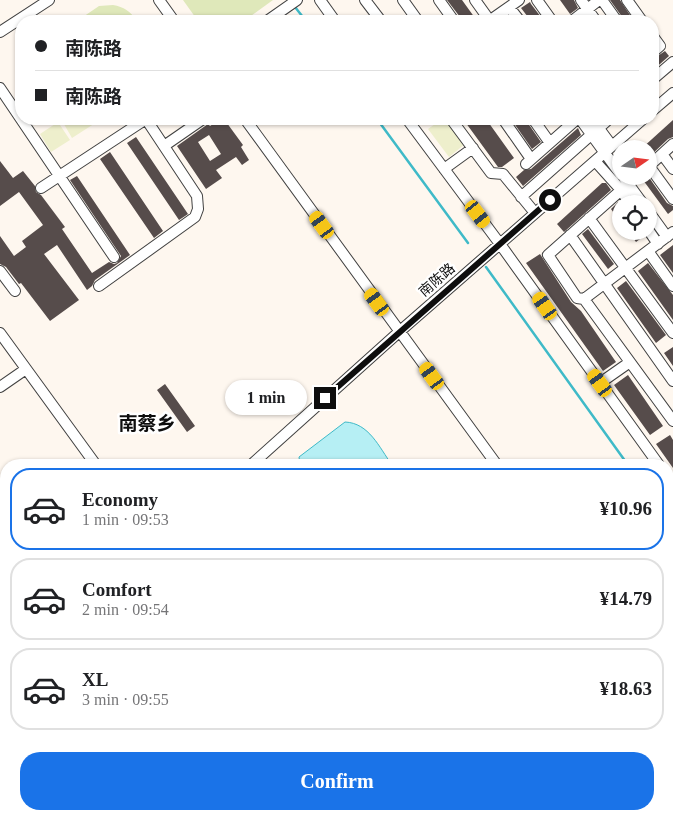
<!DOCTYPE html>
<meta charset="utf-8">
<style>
:root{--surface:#fff;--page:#f6f6f6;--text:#202124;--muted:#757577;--line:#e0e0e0;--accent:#1a73e8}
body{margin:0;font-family:"Times New Roman","Noto Sans SC",serif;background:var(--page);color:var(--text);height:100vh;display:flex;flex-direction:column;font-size:19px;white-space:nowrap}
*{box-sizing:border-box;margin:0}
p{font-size:16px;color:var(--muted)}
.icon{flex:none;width:28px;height:28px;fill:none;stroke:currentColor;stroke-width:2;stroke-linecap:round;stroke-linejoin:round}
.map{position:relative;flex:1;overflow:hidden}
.side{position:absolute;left:0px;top:459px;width:674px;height:361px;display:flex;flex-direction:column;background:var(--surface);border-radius:20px 20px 0 0;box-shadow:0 1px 4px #0004}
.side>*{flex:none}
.hud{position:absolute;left:15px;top:15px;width:644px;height:110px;border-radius:20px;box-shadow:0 1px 4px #0004;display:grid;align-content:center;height:110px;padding:0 20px;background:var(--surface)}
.needle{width:32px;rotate:76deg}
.controls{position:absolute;left:612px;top:140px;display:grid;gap:10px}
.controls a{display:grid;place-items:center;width:45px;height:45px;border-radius:50%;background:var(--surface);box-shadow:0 1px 4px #0004;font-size:25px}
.end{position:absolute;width:22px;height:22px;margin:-11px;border:6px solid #0e0e0e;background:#fff;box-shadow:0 0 0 2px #fff}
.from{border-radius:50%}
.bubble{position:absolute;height:35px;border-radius:18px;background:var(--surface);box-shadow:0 1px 4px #0004;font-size:16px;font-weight:800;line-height:35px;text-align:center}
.car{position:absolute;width:15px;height:30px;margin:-15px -8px;border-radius:6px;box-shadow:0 0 4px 1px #0007;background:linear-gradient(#f5c518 24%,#345 0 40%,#f5c518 0 76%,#345 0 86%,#f5c518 0)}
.hud b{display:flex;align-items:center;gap:18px;height:48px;font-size:19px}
.hud b+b{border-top:1px solid var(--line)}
.hud i{width:12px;height:12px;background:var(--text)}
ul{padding:9px 0 0;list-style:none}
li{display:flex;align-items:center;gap:15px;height:82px;margin:0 10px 8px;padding:0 10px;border:2px solid var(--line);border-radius:20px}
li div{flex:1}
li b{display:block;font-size:19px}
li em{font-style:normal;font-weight:800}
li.current{border-color:var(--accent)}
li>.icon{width:45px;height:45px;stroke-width:1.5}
.cta{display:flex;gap:10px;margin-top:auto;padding:10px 20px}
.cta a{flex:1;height:58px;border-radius:20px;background:var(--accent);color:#fff;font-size:20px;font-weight:800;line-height:58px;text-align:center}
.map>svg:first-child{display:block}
</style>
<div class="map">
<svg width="673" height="819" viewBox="0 0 673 819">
<rect width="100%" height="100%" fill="#fef7ef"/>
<path fill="#dfe8ba" d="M 183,0 L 273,0 L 244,21 L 198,21 Z
M 113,5 C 124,7 130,11 137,21 L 77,21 L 99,6 Z"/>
<path fill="#eeefcc" d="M 61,119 L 99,119 L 100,120 L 72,138 Z
M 442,119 L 447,119 L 465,144 L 449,157 L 428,129 Z
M 58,122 L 70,140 L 51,152 L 40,134 Z"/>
<path fill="#b6eff4" stroke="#3fbac8" d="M 345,422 C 369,423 379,447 392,465 L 300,465 L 299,457 Z"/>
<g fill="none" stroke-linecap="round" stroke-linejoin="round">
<path stroke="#3fbac8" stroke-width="2.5" d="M 295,7 L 306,21
M 377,119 L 468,243
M 486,267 L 628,465
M 668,520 L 673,527"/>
</g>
<path fill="#564c4b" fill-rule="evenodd" d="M 447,0 L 462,0 L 475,18 L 469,21 L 461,21 L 460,17 Z
M 560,0 L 574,0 L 578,8 L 570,14 Z
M 610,0 L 620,0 L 634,21 L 625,21 Z
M 530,2 L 531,4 L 544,21 L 531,21 L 521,8 Z
M 665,51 L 669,56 L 652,71 L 652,60 Z
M 221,119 L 224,119 L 243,145 L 241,147 L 249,160 L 242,165 L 236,157 L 216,170 L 222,178 L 206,189 L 177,146 L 208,124 L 210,126 ZM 209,135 L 221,154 L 210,161 L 198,142 Z
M 463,119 L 486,119 L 514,158 L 502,167 L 498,167 Z
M 511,119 L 525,119 L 541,142 L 532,149 Z
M 673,120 L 673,137 L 668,139 L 649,157 L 649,149 L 641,149 Z
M 578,128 L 581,135 L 523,186 L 516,177 L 524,170 L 531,169 Z
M 136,137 L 188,214 L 179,220 L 127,143 Z
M 110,152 L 163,231 L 154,238 L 100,159 Z
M 0,161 L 13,178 L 23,171 L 35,186 L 36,192 L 41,195 L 65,227 L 62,229 L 92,273 L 109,262 L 114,264 L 117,263 L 121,256 L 70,180 L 77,176 L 130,255 L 95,280 L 92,286 L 87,290 L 57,245 L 44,254 L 79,300 L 50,321 L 21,283 L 19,284 L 6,267 L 0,264 L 0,236 L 14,256 L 26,247 L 22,241 L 43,225 L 19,192 L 0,206 Z
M 646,176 L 648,176 L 667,203 L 673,206 L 673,210 L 668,214 L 643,180 Z
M 602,183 L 606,183 L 611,190 L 564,232 L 557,224 Z
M 618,202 L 621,206 L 621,223 L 611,209 Z
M 588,229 L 614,264 L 608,269 L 582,234 Z
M 628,231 L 640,231 L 644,236 L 636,242 Z
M 673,245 L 673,273 L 660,255 Z
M 540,254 L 571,302 L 581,311 L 616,362 L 603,371 L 526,263 Z
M 648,263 L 673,295 L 673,320 L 638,271 Z
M 626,281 L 666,335 L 656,343 L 617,288 Z
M 673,347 L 673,366 L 664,353 Z
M 628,375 L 663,426 L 650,435 L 614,385 Z
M 165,384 L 195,426 L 187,432 L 157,390 Z
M 670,435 L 673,440 L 673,468 L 656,444 Z"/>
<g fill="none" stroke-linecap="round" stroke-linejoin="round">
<defs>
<path id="minor" d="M 159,0 L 174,21
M 320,0 L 335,21
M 365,0 L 381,21
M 403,0 L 418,21
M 439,0 L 454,21
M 475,0 L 490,21
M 537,0 L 552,21
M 581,0 L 596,21
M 602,0 L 617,21
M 627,0 L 642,21
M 509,7 L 520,21
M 501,13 L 507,21
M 267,21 L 297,0
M 489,21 L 519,0
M 572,21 L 599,0
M 0,32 L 49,0
M 652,35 L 660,46 L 652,53
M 652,80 L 673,62
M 0,88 L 114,257
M 652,111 L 673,93
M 245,119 L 497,465
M 407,119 L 500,244 L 659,465
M 451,119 L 491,173 L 503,174 L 535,213
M 503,119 L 531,159
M 533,119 L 550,143
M 580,119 L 621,175
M 592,119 L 612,146
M 164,146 L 203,119
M 662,154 L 673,169
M 595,161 L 621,190 L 630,204
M 526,164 L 577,119
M 649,166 L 673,199
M 649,166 L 673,144
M 444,169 L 473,148
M 624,178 L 643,204
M 41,188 L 146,119 L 197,196 L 198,209 L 195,217 L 99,286
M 521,197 L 609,119
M 649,212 L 667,237
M 589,218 L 673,333
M 649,231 L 658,244
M 673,232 L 584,299 L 673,421
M 570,235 L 673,381
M 648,251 L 673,286
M 0,271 L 15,291
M 584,299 L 577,298 L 548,255 L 637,176
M 0,333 L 96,465
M 600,383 L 630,362
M 0,387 L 26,369
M 251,465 L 399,332 L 643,119
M 668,477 L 673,484
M 0,543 L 6,539
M 0,641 L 6,638
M 0,769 L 6,765
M 0,775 L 6,785
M 25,814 L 28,819
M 370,814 L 374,819
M 206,819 L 213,814"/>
<path id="major" d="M 668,618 L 673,612
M 409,819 L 418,814"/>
</defs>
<use href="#minor" stroke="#414141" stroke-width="12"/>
<use href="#major" stroke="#1f1f1f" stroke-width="15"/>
<path stroke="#303030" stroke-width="1" stroke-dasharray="5 2.5" stroke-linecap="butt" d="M 664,814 L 667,819"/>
<use href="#minor" stroke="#fff" stroke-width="10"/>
<use href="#major" stroke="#f3a96a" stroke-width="12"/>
</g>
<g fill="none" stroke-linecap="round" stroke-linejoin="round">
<path stroke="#0e0e0e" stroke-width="6" d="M 325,398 L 550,200"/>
</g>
<g text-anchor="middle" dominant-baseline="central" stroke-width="5" stroke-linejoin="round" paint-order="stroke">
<g font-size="14" fill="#0e0e0e" stroke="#fff">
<text transform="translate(437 280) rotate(-41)">南陈路</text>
</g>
<g font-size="19" font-weight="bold" fill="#0e0e0e" stroke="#fff">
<text x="147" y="423">南蔡乡</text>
</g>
</g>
</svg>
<div class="controls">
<a><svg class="needle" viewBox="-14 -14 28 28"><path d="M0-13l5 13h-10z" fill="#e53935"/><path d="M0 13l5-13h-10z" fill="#757577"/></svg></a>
<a><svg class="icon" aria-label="locate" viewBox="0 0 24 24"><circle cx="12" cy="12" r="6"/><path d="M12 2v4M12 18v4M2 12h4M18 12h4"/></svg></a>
</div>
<i class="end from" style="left:550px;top:200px"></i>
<i class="end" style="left:325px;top:398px"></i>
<div class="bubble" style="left:225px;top:380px;width:82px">1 min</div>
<i class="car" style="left:478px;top:214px;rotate:143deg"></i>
<i class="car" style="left:322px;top:225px;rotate:324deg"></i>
<i class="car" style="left:377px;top:302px;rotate:324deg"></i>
<i class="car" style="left:545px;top:306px;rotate:325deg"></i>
<i class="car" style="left:432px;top:376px;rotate:324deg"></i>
<i class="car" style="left:600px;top:383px;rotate:324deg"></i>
<div class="hud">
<b><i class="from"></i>南陈路</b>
<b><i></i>南陈路</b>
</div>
<section class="side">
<ul>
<li class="current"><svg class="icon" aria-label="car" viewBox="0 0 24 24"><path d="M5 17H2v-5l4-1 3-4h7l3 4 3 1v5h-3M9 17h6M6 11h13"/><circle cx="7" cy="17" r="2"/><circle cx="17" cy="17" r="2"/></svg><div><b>Economy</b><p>1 min · 09:53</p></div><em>¥10.96</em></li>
<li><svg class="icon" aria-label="car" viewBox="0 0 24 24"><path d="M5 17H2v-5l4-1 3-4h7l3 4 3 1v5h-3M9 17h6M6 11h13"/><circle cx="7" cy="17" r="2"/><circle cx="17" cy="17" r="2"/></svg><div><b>Comfort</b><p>2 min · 09:54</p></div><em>¥14.79</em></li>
<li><svg class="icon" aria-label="car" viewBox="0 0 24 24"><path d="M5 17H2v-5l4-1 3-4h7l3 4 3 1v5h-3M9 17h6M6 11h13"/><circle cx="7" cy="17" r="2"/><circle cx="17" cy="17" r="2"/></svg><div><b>XL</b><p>3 min · 09:55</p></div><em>¥18.63</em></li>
</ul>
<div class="cta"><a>Confirm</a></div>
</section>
</div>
